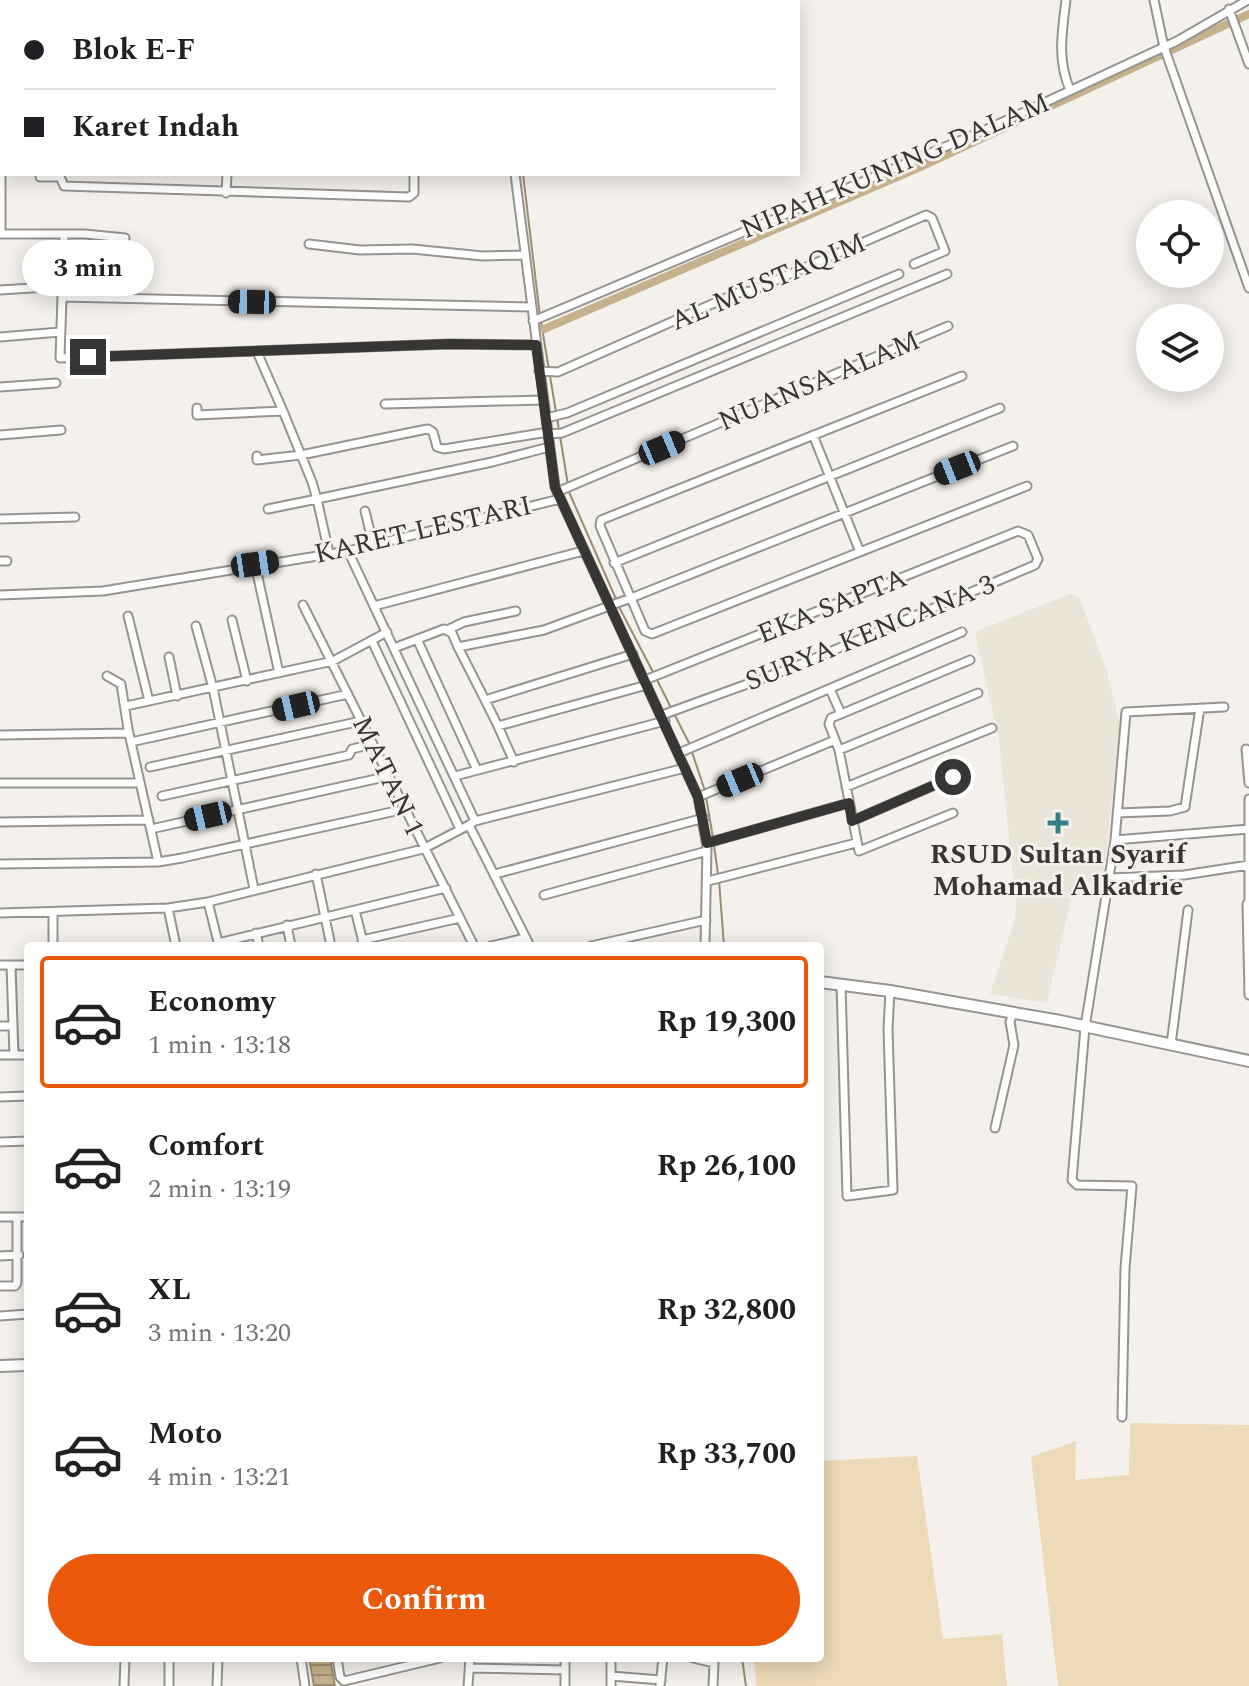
<!DOCTYPE html>
<meta charset="utf-8">
<style>
:root{--surface:#fff;--page:#f6f6f6;--text:#202124;--muted:#757577;--line:#e0e0e0;--accent:#ea580c}
body{margin:0;font-family:Spectral,serif;background:var(--page);color:var(--text);height:100vh;display:flex;flex-direction:column;font-size:30px;white-space:nowrap}
*{box-sizing:border-box;margin:0}
p{font-size:26px;color:var(--muted)}
.icon{flex:none;width:44px;height:44px;fill:none;stroke:currentColor;stroke-width:2;stroke-linecap:round;stroke-linejoin:round}
.map{position:relative;flex:1;overflow:hidden}
.details{position:absolute;left:24px;top:942px;width:800px;height:720px;display:flex;flex-direction:column;background:var(--surface);border-radius:8px;box-shadow:0 4px 20px #0003}
.details>*{flex:none}
.guide{position:absolute;left:0px;top:0px;width:800px;height:176px;box-shadow:0 4px 20px #0003;display:grid;align-content:center;height:176px;padding:0 24px;background:var(--surface)}
.controls{position:absolute;left:1136px;top:200px;display:grid;gap:16px}
.controls a{display:grid;place-items:center;width:88px;height:88px;border-radius:50%;background:var(--surface);box-shadow:0 4px 20px #0003;font-size:40px}
.end{position:absolute;width:36px;height:36px;margin:-18px;border:10px solid #383635;background:#fff;box-shadow:0 0 0 4px #fff}
.from{border-radius:50%}
.bubble{position:absolute;height:56px;border-radius:28px;background:var(--surface);box-shadow:0 4px 20px #0003;font-size:26px;font-weight:700;line-height:56px;text-align:center}
.car{position:absolute;width:24px;height:48px;margin:-24px -12px;border-radius:10px;box-shadow:0 0 6px 2px #0007;background:linear-gradient(#222 24%,#8ab4d8 0 40%,#222 0 76%,#8ab4d8 0 86%,#222 0)}
.guide b{display:flex;align-items:center;gap:28px;height:76px;font-size:30px}
.guide b+b{border-top:2px solid var(--line)}
.guide i{width:20px;height:20px;background:var(--text)}
ul{padding:14px 0 0;list-style:none}
li{display:flex;align-items:center;gap:24px;height:132px;margin:0 16px 12px;padding:0 8px;border:4px solid transparent;border-radius:8px}
li div{flex:1}
li b{display:block;font-size:30px}
li em{font-style:normal;font-weight:700}
li.selected{border-color:var(--accent)}
li>.icon{width:72px;height:72px;stroke-width:1.5}
.primary-button{display:flex;gap:16px;margin-top:auto;padding:16px 24px}
.primary-button a{flex:1;height:92px;border-radius:48px;background:var(--accent);color:#fff;font-size:32px;font-weight:700;line-height:92px;text-align:center}
.map>svg:first-child{display:block}
</style>
<div class="map">
<svg width="1249" height="1686" viewBox="0 0 1249 1686">
<defs>
<pattern id="water-rules" width="6" height="5" patternUnits="userSpaceOnUse" patternTransform="scale(2)"><rect width="6" height="5" fill="#c5b18b"/><path d="M0 2.5h6" fill="none" stroke="#a19172"/></pattern>
</defs>
<rect width="100%" height="100%" fill="#f4f1ec"/>
<path fill="#eae4d9" d="M 1070,594 L 1079,596 L 1107,672 L 1120,726 L 1103,883 L 1075,882 L 1047,1003 L 990,994 L 1015,919 L 1016,904 L 999,741 L 975,632 Z"/>
<path fill="#ecdab8" d="M 1130,1423 L 1249,1425 L 1249,1686 L 1058,1686 L 1031,1457 L 1076,1441 L 1075,1480 L 1129,1475 Z
M 917,1456 L 943,1639 L 1002,1634 L 1007,1686 L 756,1686 L 754,1658 L 820,1658 L 820,1461 Z"/>
<path fill="url(#water-rules)" stroke="#9b8c71" stroke-width="2" d="M 309,1658 L 330,1658 L 335,1686 L 314,1686 Z"/>
<g fill="none" stroke-linecap="round" stroke-linejoin="round">
<path stroke="#9b8c71" stroke-width="2" d="M 523,174 L 540,316
M 541,322 L 559,430
M 560,436 L 568,485
M 569,492 L 616,599
M 618,605 L 654,674
M 657,680 L 690,745
M 692,752 L 705,791
M 706,797 L 713,838
M 714,845 L 718,874
M 719,880 L 724,946
M 742,1658 L 746,1686"/>
<path stroke="#c5b18b" stroke-width="8" d="M 544,329 L 918,168 L 1249,14"/>
<defs>
<path id="street" d="M 42,0 L 42,2
M 337,0 L 340,0
M 484,0 L 485,2
M 1066,0 C 1062,32 1057,60 1070,90
M 1154,0 L 1164,47 L 1249,288
M 1229,9 L 1249,64
M 1,150 L 1,234
M 59,174 L 64,186 L 409,197 L 414,193 L 414,174
M 515,174 L 555,487 L 698,797 L 707,847 L 705,946
M 40,177 L 60,177
M 226,193 L 227,174
M 0,234 L 85,234 L 125,238
M 309,244 L 360,250 L 412,249 L 483,256 L 525,255
M 63,286 L 64,234
M 0,290 L 63,286 L 62,297 L 531,307
M 62,297 L 60,358 L 449,344 L 536,345
M 533,321 L 992,127 L 1177,41 L 1248,0
M 0,337 L 60,332
M 257,352 L 283,411
M 539,371 L 558,372 L 737,293 L 751,291 L 926,215 L 932,218 L 945,251 L 914,264
M 962,376 L 601,520 L 600,526 L 645,631 L 652,634 L 1027,486
M 0,387 L 56,383
M 385,404 L 543,400
M 197,408 L 197,415 L 283,411 L 312,482 L 317,499 L 492,462 L 549,447
M 546,418 L 567,413 L 899,274
M 548,434 L 562,433 L 947,274
M 0,435 L 61,430
M 813,435 L 860,552
M 257,456 L 257,460 L 301,455 L 422,430 L 428,429 L 433,432 L 437,447 L 444,449 L 548,432
M 557,492 L 948,326
M 268,509 L 317,499 L 329,553
M 365,511 L 373,544
M 0,519 L 75,517
M 348,551 L 475,821 L 469,825 L 530,946
M 0,561 L 7,561
M 614,563 L 1000,408
M 255,564 L 279,673
M 0,595 L 103,591 L 348,551 L 560,499
M 303,605 L 474,946
M 374,606 L 583,551
M 128,616 L 149,701
M 232,620 L 247,681
M 196,626 L 213,688 L 254,889
M 447,630 L 464,622 L 516,611
M 417,639 L 477,770
M 372,641 L 460,829
M 458,647 L 485,700
M 394,648 L 444,629 L 452,633 L 458,647 L 544,630 L 631,598 L 1013,446
M 169,657 L 177,696
M 970,660 L 841,714 L 831,718 L 829,724 L 839,750 L 978,693
M 107,676 L 121,684 L 128,729 L 158,862
M 645,680 L 1018,531 L 1028,535 L 1038,559 L 1035,565 L 794,667 L 662,715
M 830,689 L 841,714
M 126,706 L 333,661 L 387,632
M 498,726 L 485,700 L 633,654
M 0,735 L 129,733
M 131,742 L 348,694
M 1246,749 L 1249,783
M 839,750 L 859,851 L 953,813
M 679,753 L 962,632
M 514,762 L 498,726 L 647,685
M 150,767 L 361,721
M 455,776 L 665,721
M 0,783 L 140,783
M 846,787 L 992,728
M 162,796 L 349,755 L 352,749 L 373,744
M 698,797 L 835,740
M 1249,799 L 1249,904
M 1117,813 L 1170,811 L 1185,807 L 1200,708
M 475,821 L 685,768
M 852,821 L 953,777
M 0,822 L 149,820
M 151,829 L 389,776
M 1115,840 L 1249,829
M 707,843 L 849,803
M 0,864 L 158,862 L 182,858 L 405,809
M 316,874 L 331,946
M 495,874 L 704,818
M 1109,878 L 1184,875 L 1249,865
M 708,881 L 856,843
M 544,895 L 707,851
M 208,902 L 219,946
M 1247,904 L 1249,995
M 168,908 L 176,946
M 355,910 L 364,946
M 0,913 L 168,908 L 208,902 L 423,849 L 469,825
M 53,913 L 53,946
M 287,925 L 291,946
M 256,933 L 259,946
M 362,940 L 460,918
M 218,943 L 446,888
M 491,946 L 525,938
M 591,946 L 706,920
M 0,965 L 28,965
M 11,965 L 14,1055
M 841,984 L 847,1196 L 893,1190 L 888,1029 L 890,991
M 0,1026 L 13,1026
M 1171,1045 L 1188,910
M 0,1055 L 28,1055
M 0,1097 L 28,1096
M 995,1128 L 1014,1045 L 1010,1022 L 1013,1013
M 0,1142 L 28,1141
M 0,1217 L 28,1217
M 0,1256 L 19,1255
M 0,1286 L 15,1286 L 17,1283 L 17,1217
M 0,1316 L 28,1314
M 1122,1417 L 1125,1268 L 1132,1186 L 1077,1185 L 1072,1180 L 1085,1027 L 1115,840 L 1126,712 L 1224,707
M 301,1658 L 305,1686
M 337,1658 L 340,1677 L 344,1681 L 440,1658
M 565,1658 L 565,1686
M 693,1658 L 714,1663 L 713,1686
M 469,1668 L 565,1670
M 611,1676 L 661,1680
M 124,1686 L 125,1658
M 169,1686 L 169,1658
M 217,1686 L 218,1658
M 468,1686 L 470,1658
M 611,1686 L 611,1658
M 660,1686 L 663,1658"/>
<path id="secondary" d="M 820,982 L 890,991 L 1060,1021 L 1249,1061
M 0,1366 L 28,1365"/>
</defs>
<use href="#street" stroke="#96948f" stroke-width="11"/>
<use href="#secondary" stroke="#96948f" stroke-width="14"/>
<use href="#street" stroke="#fff" stroke-width="7"/>
<use href="#secondary" stroke="#fff" stroke-width="10"/>
</g>
<g fill="none" stroke-linecap="round" stroke-linejoin="round">
<path stroke="#383635" stroke-width="10" d="M 88,357 L 449,344 L 536,345 L 555,487 L 698,797 L 707,843 L 849,803 L 852,821 L 953,777"/>
</g>
<path fill="#367e85" stroke="#f4f1ec" stroke-width="3" d="M1054 811h8v8h8v8h-8v8h-8v-8h-8v-8h8z"/>
<g text-anchor="middle" dominant-baseline="central" stroke-width="6" stroke-linejoin="round" paint-order="stroke">
<g font-size="28" fill="#383635" stroke="#f4f1ec">
<text transform="translate(895 166) rotate(-23)">NIPAH KUNING DALAM</text>
<text transform="translate(768 282) rotate(-23)">AL MUSTAQIM</text>
<text transform="translate(819 381) rotate(-23)">NUANSA ALAM</text>
<text transform="translate(423 530) rotate(-13)">KARET LESTARI</text>
<text transform="translate(832 606) rotate(-22)">EKA SAPTA</text>
<text transform="translate(870 633) rotate(-22)">SURYA KENCANA 3</text>
<text transform="translate(388 776) rotate(64)">MATAN 1</text>
</g>
<g font-size="28" font-weight="bold" fill="#383635" stroke="#f4f1ec">
<text x="1058" y="854">RSUD Sultan Syarif<tspan x="1058" dy="32">Mohamad Alkadrie</tspan></text>
</g>
</g>
</svg>
<div class="controls">
<a><svg class="icon" aria-label="locate" viewBox="0 0 24 24"><circle cx="12" cy="12" r="6"/><path d="M12 2v4M12 18v4M2 12h4M18 12h4"/></svg></a>
<a><svg class="icon" aria-label="layers" viewBox="0 0 24 24"><path d="M12 4l9 5-9 5-9-5zM3 14l9 5 9-5"/></svg></a>
</div>
<i class="end from" style="left:953px;top:777px"></i>
<i class="end" style="left:88px;top:357px"></i>
<div class="bubble" style="left:22px;top:240px;width:132px">3 min</div>
<i class="car" style="left:252px;top:302px;rotate:271deg"></i>
<i class="car" style="left:662px;top:448px;rotate:67deg"></i>
<i class="car" style="left:957px;top:468px;rotate:248deg"></i>
<i class="car" style="left:255px;top:564px;rotate:82deg"></i>
<i class="car" style="left:296px;top:706px;rotate:257deg"></i>
<i class="car" style="left:740px;top:780px;rotate:247deg"></i>
<i class="car" style="left:208px;top:816px;rotate:257deg"></i>
<div class="guide">
<b><i class="from"></i>Blok E-F</b>
<b><i></i>Karet Indah</b>
</div>
<section class="details">
<ul>
<li class="selected"><svg class="icon" aria-label="car" viewBox="0 0 24 24"><path d="M5 17H2v-5l4-1 3-4h7l3 4 3 1v5h-3M9 17h6M6 11h13"/><circle cx="7" cy="17" r="2"/><circle cx="17" cy="17" r="2"/></svg><div><b>Economy</b><p>1 min · 13:18</p></div><em>Rp 19,300</em></li>
<li><svg class="icon" aria-label="car" viewBox="0 0 24 24"><path d="M5 17H2v-5l4-1 3-4h7l3 4 3 1v5h-3M9 17h6M6 11h13"/><circle cx="7" cy="17" r="2"/><circle cx="17" cy="17" r="2"/></svg><div><b>Comfort</b><p>2 min · 13:19</p></div><em>Rp 26,100</em></li>
<li><svg class="icon" aria-label="car" viewBox="0 0 24 24"><path d="M5 17H2v-5l4-1 3-4h7l3 4 3 1v5h-3M9 17h6M6 11h13"/><circle cx="7" cy="17" r="2"/><circle cx="17" cy="17" r="2"/></svg><div><b>XL</b><p>3 min · 13:20</p></div><em>Rp 32,800</em></li>
<li><svg class="icon" aria-label="car" viewBox="0 0 24 24"><path d="M5 17H2v-5l4-1 3-4h7l3 4 3 1v5h-3M9 17h6M6 11h13"/><circle cx="7" cy="17" r="2"/><circle cx="17" cy="17" r="2"/></svg><div><b>Moto</b><p>4 min · 13:21</p></div><em>Rp 33,700</em></li>
</ul>
<div class="primary-button"><a>Confirm</a></div>
</section>
</div>
